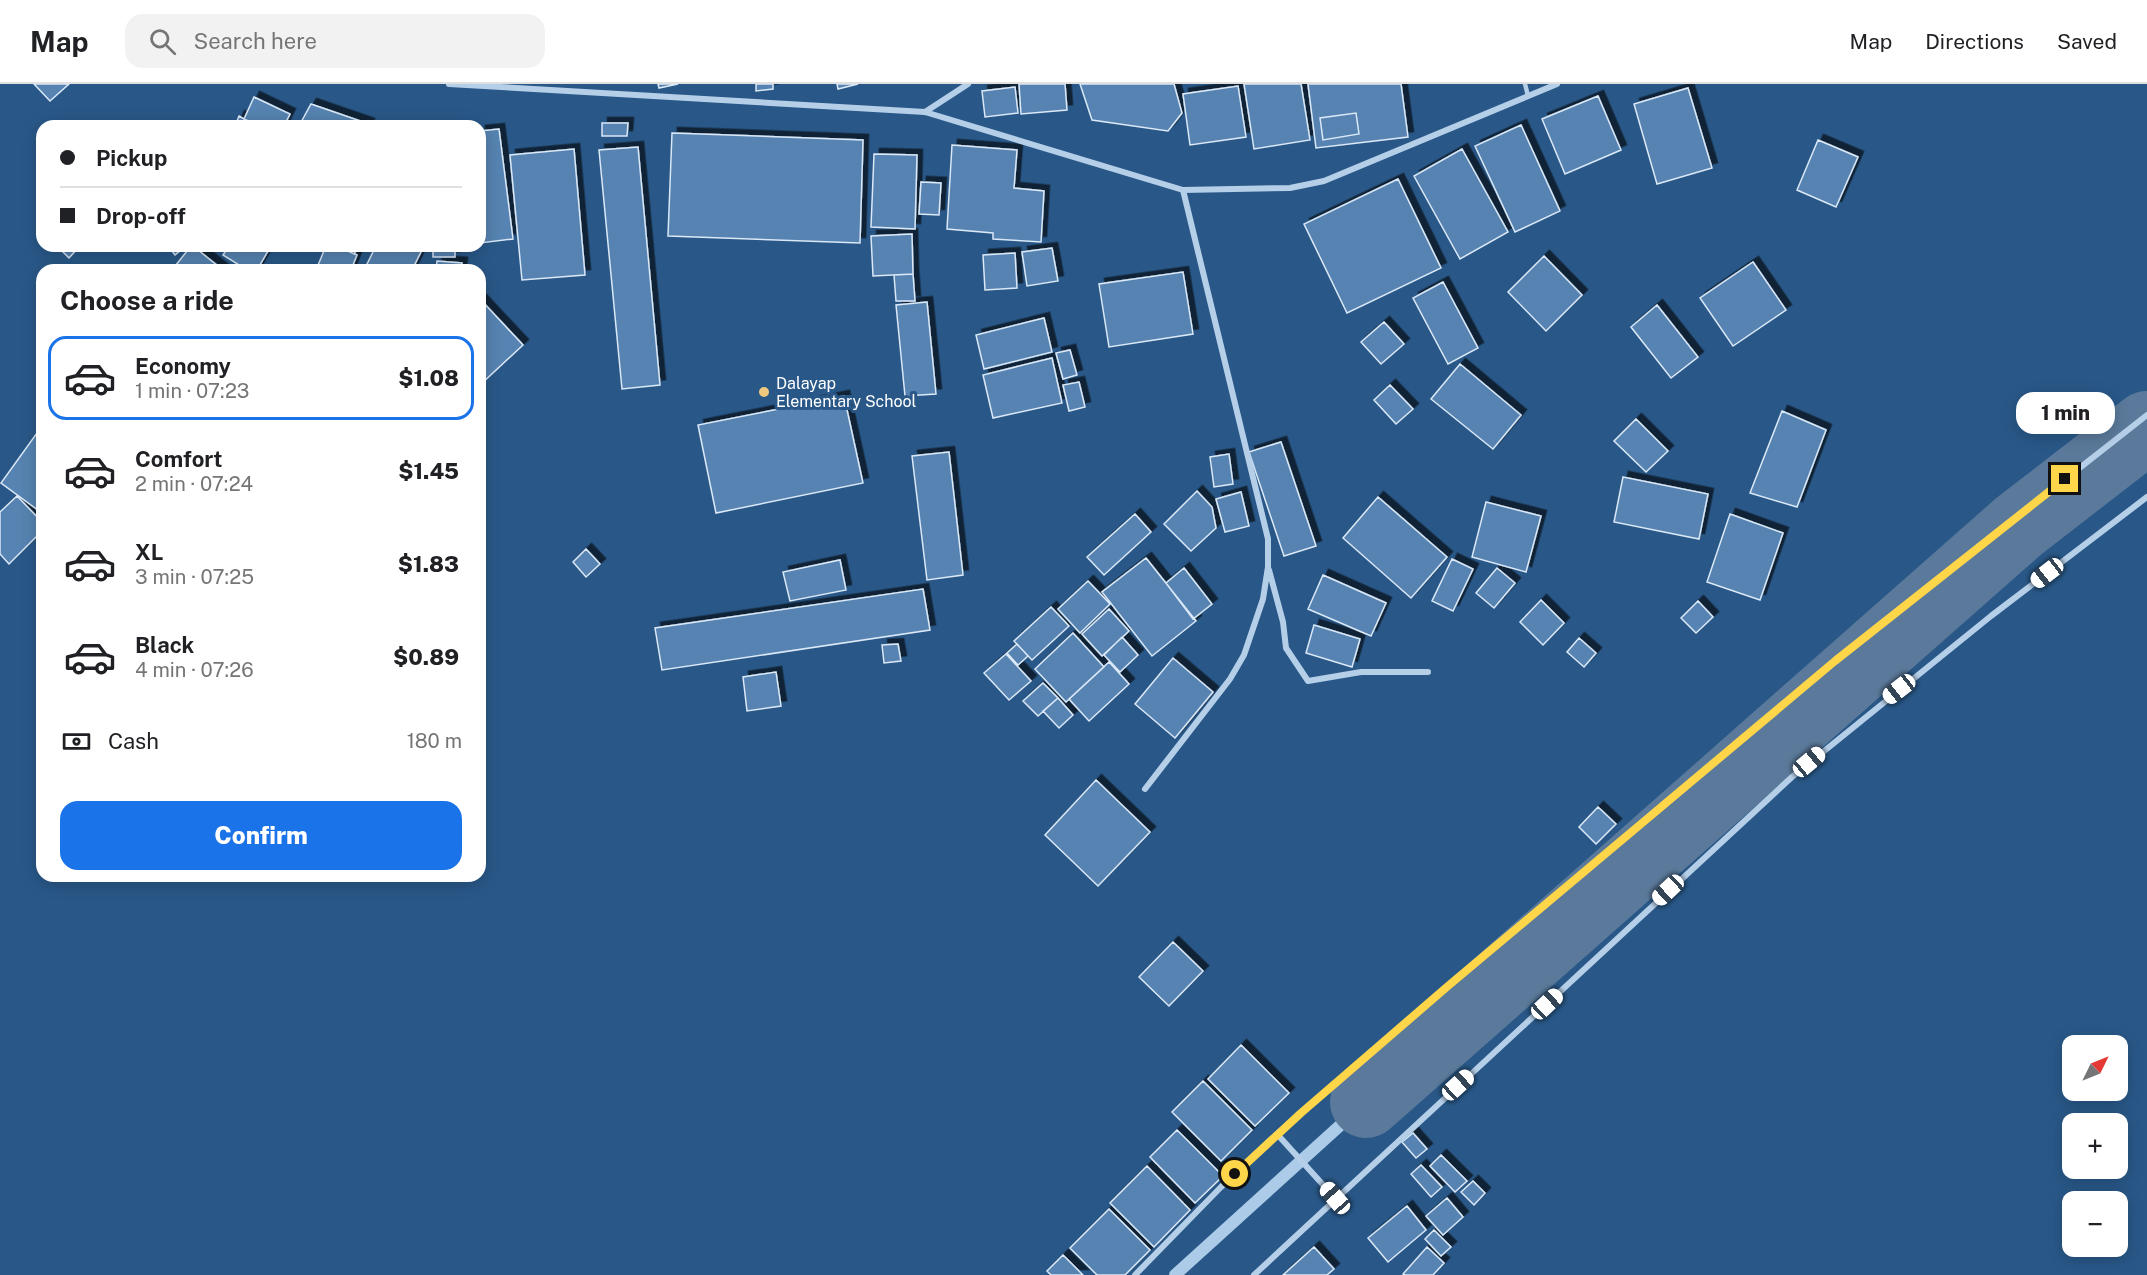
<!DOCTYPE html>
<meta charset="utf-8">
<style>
:root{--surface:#fff;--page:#f2f2f2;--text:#202124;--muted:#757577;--line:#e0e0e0;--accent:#1a73e8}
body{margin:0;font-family:"Public Sans",sans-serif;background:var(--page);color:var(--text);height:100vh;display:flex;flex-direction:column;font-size:22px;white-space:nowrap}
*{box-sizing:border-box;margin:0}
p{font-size:20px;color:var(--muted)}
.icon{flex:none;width:33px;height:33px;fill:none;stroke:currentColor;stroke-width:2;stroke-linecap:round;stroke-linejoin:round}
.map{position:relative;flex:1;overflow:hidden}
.side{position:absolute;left:36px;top:180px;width:450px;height:618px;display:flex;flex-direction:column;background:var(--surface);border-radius:18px;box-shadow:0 3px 15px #0003}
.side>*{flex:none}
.banner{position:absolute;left:36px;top:36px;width:450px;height:132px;border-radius:18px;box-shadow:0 3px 15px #0003;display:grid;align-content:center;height:132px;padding:0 24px;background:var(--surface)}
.needle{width:39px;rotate:47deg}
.buttons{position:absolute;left:2062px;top:951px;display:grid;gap:12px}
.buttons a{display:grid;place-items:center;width:66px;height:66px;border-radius:12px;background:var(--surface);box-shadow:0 3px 15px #0003;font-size:30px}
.end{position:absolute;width:27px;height:27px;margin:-14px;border:8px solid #ffd54a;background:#111;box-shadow:0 0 0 3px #111}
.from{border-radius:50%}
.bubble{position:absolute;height:42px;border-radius:18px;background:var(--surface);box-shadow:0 3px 15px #0003;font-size:20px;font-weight:800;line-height:42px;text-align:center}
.car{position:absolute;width:18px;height:36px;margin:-18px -9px;border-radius:8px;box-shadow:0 0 4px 2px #0007;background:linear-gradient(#fff 24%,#345 0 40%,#fff 0 76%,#345 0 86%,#fff 0)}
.banner b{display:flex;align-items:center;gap:21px;height:57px;font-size:22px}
.banner b+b{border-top:2px solid var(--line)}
.banner i{width:15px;height:15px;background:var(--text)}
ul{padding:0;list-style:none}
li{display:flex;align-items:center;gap:18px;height:84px;margin:0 12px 9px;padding:0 12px;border:3px solid transparent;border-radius:18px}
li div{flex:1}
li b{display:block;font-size:22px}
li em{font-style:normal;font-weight:800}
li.on{border-color:var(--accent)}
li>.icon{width:54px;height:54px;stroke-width:1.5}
h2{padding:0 24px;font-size:27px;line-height:72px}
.pay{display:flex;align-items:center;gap:15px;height:66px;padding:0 24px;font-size:22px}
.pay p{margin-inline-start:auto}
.action{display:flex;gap:12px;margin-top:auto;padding:12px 24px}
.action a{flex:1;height:69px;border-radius:18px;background:var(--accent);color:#fff;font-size:24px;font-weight:800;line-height:69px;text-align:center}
header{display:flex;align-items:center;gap:36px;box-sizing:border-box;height:84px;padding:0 30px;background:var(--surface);border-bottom:2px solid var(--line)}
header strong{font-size:28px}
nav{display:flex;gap:33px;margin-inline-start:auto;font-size:21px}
.search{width:420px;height:54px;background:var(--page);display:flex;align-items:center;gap:15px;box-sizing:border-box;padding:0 21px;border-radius:18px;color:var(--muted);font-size:22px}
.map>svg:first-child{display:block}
</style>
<header>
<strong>Map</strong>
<div class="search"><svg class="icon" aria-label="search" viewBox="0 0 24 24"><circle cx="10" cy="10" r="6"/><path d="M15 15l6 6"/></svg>Search here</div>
<nav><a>Map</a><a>Directions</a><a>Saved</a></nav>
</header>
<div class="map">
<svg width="2147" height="1191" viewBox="0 0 2147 1191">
<defs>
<filter id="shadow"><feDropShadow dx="5.5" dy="-5.5" stdDeviation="0" flood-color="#0009"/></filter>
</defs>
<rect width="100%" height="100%" fill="#295888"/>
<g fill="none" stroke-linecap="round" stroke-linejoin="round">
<path stroke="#abcbe8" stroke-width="12" d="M 1175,1191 L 1366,1018"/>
<path stroke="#5b7a9b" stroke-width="72" d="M 1366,1018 L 2019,442 L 2147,343"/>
</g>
<path fill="#5683b1" stroke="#dae8f7" stroke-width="1.5" filter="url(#shadow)" d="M 34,0 L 69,0 L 50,17 Z
M 658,0 L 678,0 L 659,4 Z
M 756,0 L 773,0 L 773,5 L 756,7 Z
M 837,0 L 858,0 L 838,5 Z
M 1019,0 L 1065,0 L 1067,26 L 1021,30 Z
M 1080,0 L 1174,0 L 1182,29 L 1168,47 L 1092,36 Z
M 1244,0 L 1301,0 L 1310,56 L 1254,65 Z
M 1308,0 L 1401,0 L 1408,53 L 1316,64 Z
M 1238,2 L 1246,53 L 1190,61 L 1183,10 Z
M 1015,3 L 1018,29 L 985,33 L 982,7 Z
M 1688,4 L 1712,84 L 1657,100 L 1634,20 Z
M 1598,12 L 1621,66 L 1565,90 L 1542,35 Z
M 254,13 L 290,30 L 284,42 L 260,42 L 244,35 Z
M 311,20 L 369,40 L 368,42 L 299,42 Z
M 1356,29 L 1359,50 L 1323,56 L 1320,34 Z
M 239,32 L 244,35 L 260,42 L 235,42 Z
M 602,39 L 628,39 L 627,52 L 602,52 Z
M 1521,41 L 1560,127 L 1515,148 L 1475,62 Z
M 499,45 L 513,155 L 480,159 L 480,47 Z
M 672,49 L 863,56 L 860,159 L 668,152 Z
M 1818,56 L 1858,73 L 1836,123 L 1797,106 Z
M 952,61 L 1017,66 L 1014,104 L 1044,107 L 1041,158 L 993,155 L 993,149 L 947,145 Z
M 638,63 L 660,301 L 622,305 L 599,66 Z
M 574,65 L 585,191 L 522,196 L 510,71 Z
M 1462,65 L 1508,148 L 1460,175 L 1414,92 Z
M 874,70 L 917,71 L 915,145 L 871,143 Z
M 1398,95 L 1441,184 L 1347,229 L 1304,140 Z
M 921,98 L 941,99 L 939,131 L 919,130 Z
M 912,150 L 913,190 L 873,192 L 871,152 Z
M 57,162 L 80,162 L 69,174 Z
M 168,162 L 186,162 L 175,171 Z
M 191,162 L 193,162 L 223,186 L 172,186 Z
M 229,162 L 271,162 L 257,186 L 247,186 L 223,171 Z
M 326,162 L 336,162 L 357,171 L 351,186 L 316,186 Z
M 340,162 L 359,162 L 354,170 Z
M 376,162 L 424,162 L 412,186 L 364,186 Z
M 433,162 L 455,162 L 455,173 L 433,173 Z
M 1052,164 L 1058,197 L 1027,202 L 1022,168 Z
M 1015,169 L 1017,204 L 985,206 L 983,171 Z
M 1544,172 L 1582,211 L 1546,247 L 1508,208 Z
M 437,177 L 462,179 L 461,186 L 436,186 Z
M 1753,178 L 1786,226 L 1733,262 L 1700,214 Z
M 1183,188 L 1193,250 L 1109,263 L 1099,200 Z
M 913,190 L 915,217 L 896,217 L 894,191 Z
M 1443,198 L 1478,264 L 1448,280 L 1413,214 Z
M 480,215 L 523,261 L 480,301 Z
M 927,218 L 936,310 L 905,312 L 896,221 Z
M 1657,221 L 1698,273 L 1671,294 L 1631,243 Z
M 1044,234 L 1052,268 L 984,285 L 976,251 Z
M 1384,238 L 1404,260 L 1381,280 L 1361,258 Z
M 1070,266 L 1077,291 L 1063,295 L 1056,269 Z
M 1052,274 L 1062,319 L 993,334 L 983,291 Z
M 1460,280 L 1521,331 L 1493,365 L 1431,315 Z
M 1079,298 L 1085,323 L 1069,327 L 1063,301 Z
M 1390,301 L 1413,325 L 1396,340 L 1374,316 Z
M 844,312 L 863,399 L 716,429 L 698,341 Z
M 1782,327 L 1826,346 L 1797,423 L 1750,409 Z
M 1636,335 L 1668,367 L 1646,388 L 1614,357 Z
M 42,342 L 42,429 L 1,399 Z
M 1281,358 L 1316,462 L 1284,472 L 1249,368 Z
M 949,368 L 963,491 L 927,496 L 912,372 Z
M 1229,370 L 1233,400 L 1214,403 L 1210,373 Z
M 1623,393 L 1708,410 L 1699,455 L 1614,438 Z
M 1197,407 L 1212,423 L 1216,444 L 1191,467 L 1164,440 Z
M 1241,408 L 1249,442 L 1225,448 L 1216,415 Z
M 17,412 L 42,438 L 42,447 L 9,480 L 0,470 L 0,428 Z
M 1378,413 L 1447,473 L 1411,514 L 1343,454 Z
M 1486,418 L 1541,432 L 1526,488 L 1472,473 Z
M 1135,430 L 1151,448 L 1104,491 L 1087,473 Z
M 1730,430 L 1783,449 L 1760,516 L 1707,498 Z
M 586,465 L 600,480 L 586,493 L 573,478 Z
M 1146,474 L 1196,537 L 1152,572 L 1102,508 Z
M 1452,475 L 1473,485 L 1453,527 L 1432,517 Z
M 840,476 L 846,506 L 790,517 L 783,488 Z
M 1184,484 L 1212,520 L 1193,535 L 1166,499 Z
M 1497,484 L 1515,499 L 1494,524 L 1476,509 Z
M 1323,491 L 1386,519 L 1371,552 L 1308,525 Z
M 1088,497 L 1110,520 L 1080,549 L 1058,525 Z
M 923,505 L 930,546 L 662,586 L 655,544 Z
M 1541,516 L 1564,539 L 1543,561 L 1520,538 Z
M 1698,517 L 1713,533 L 1696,549 L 1681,534 Z
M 1051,523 L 1069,542 L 1032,576 L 1014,557 Z
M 1109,525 L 1129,547 L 1102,572 L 1082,550 Z
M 1314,541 L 1360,555 L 1352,583 L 1306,569 Z
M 1073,549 L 1104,583 L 1066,618 L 1035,585 Z
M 1122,553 L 1138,571 L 1120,588 L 1104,571 Z
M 1579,554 L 1596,569 L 1584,583 L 1567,568 Z
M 898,560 L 901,577 L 884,579 L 882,561 Z
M 1017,560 L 1028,572 L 1018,581 L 1007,569 Z
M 1006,570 L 1031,597 L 1009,616 L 984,589 Z
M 1173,574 L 1213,608 L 1175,654 L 1135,620 Z
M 1109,578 L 1129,600 L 1089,637 L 1069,615 Z
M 776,588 L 781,622 L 747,627 L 743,593 Z
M 1043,599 L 1058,614 L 1038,632 L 1023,617 Z
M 1058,614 L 1073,631 L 1059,644 L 1043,627 Z
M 1096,696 L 1150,748 L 1098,802 L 1045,751 Z
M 1598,723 L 1616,740 L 1596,760 L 1579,743 Z
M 1173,858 L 1203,887 L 1169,922 L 1139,893 Z
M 1241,961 L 1289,1009 L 1255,1042 L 1208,995 Z
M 1203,997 L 1252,1046 L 1221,1077 L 1172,1028 Z
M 1177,1046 L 1223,1092 L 1195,1119 L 1150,1073 Z
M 1413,1049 L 1427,1065 L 1416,1074 L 1402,1058 Z
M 1441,1071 L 1467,1097 L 1455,1108 L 1430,1082 Z
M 1421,1081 L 1442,1103 L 1431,1113 L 1411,1090 Z
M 1147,1082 L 1190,1126 L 1154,1163 L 1110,1119 Z
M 1473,1097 L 1485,1109 L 1474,1121 L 1461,1108 Z
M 1447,1114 L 1463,1133 L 1443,1151 L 1426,1132 Z
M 1407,1122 L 1426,1146 L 1388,1178 L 1368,1154 Z
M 1109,1125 L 1150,1166 L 1125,1191 L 1097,1191 L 1070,1164 Z
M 1434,1146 L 1451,1163 L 1441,1172 L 1425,1155 Z
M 1314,1163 L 1334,1185 L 1327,1191 L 1283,1191 Z
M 1427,1163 L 1444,1179 L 1433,1191 L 1405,1191 L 1403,1190 Z
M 1063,1171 L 1083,1191 L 1051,1191 L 1047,1187 Z"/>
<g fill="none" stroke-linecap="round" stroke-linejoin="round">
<path stroke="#b6cfe8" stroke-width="4.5" d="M 1525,0 L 1528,12"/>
<path stroke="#b6cfe8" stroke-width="6" d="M 449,0 L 925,28 L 1183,106 L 1290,104 L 1324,97 L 1557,0
M 925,28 L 968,0
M 1269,486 L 1283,538 L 1286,564 L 1308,597 L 1361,588 L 1428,588
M 1145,705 L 1230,595 L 1244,571 L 1263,515 L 1268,483 L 1268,455 L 1183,106
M 1335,1114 L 1277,1050 L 1448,902 L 1853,562 L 2147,331
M 1135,1191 L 1221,1103 L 1277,1050
M 1254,1191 L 1792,693 L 1991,532 L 2147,413"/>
</g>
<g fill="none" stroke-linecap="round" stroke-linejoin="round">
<path stroke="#ffd54a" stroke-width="8" d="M 1235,1090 L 1301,1029 L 1448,902 L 1835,577 L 2065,395"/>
</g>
<circle fill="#efc97e" stroke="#295888" stroke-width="2" cx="764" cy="308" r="6"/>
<g text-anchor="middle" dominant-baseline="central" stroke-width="6" stroke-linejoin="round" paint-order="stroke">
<g font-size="16" fill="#fff" stroke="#295888" text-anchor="start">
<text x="776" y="299">Dalayap<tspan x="776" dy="18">Elementary School</tspan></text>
</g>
</g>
</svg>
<div class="buttons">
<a><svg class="needle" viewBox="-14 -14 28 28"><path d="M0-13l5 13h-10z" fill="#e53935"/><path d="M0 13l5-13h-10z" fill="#757577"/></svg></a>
<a>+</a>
<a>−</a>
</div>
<i class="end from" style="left:1235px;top:1090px"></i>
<i class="end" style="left:2065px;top:395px"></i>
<div class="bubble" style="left:2016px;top:308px;width:99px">1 min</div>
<i class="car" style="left:2047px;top:489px;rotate:232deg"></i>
<i class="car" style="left:1899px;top:605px;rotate:232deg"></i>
<i class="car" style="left:1809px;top:678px;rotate:50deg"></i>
<i class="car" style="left:1668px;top:806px;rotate:227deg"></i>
<i class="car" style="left:1547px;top:920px;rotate:47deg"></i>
<i class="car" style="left:1458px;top:1001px;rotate:48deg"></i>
<i class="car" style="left:1335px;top:1114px;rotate:319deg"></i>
<div class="banner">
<b><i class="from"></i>Pickup</b>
<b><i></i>Drop-off</b>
</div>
<section class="side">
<h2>Choose a ride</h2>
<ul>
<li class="on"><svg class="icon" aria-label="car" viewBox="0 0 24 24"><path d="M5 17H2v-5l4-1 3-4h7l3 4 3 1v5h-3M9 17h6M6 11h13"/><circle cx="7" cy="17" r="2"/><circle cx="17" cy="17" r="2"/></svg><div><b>Economy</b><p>1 min · 07:23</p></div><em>$1.08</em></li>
<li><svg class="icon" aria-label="car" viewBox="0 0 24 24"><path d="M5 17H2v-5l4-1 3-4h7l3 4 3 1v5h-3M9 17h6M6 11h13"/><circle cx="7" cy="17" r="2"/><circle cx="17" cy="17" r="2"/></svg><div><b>Comfort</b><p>2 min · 07:24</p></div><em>$1.45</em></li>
<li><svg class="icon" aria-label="car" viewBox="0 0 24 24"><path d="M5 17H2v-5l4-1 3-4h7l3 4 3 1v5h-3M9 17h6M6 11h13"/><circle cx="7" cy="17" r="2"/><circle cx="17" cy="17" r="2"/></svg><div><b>XL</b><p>3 min · 07:25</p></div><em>$1.83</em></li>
<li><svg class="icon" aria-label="car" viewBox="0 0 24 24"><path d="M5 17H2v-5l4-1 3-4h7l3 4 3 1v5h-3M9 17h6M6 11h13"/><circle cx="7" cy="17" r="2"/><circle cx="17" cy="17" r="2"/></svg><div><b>Black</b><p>4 min · 07:26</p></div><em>$0.89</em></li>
</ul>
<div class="pay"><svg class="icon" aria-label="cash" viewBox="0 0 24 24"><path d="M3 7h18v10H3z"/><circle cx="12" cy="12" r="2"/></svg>Cash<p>180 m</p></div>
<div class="action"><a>Confirm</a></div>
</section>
</div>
